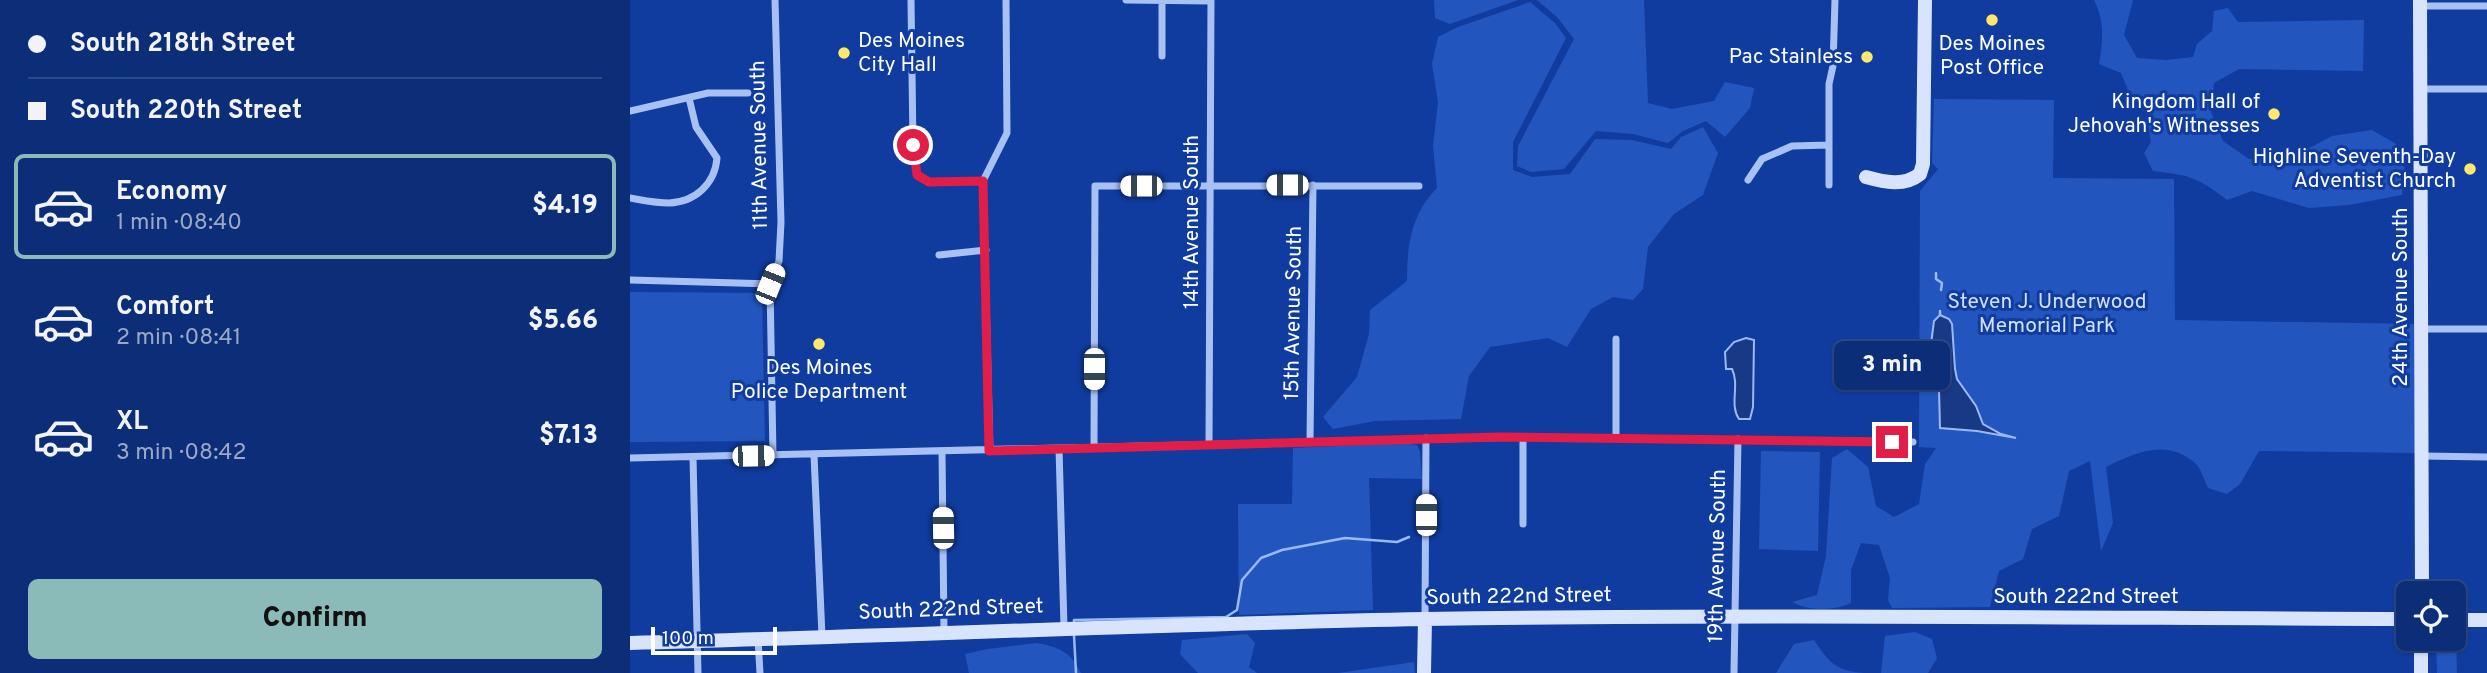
<!DOCTYPE html>
<meta charset="utf-8">
<style>
:root{--surface:#0c2d78;--page:#1a3980;--text:#f1f3f6;--muted:#9aa8c6;--line:#2c498a;--accent:#8bbbb9}
body{margin:0;font-family:Overpass,sans-serif;background:var(--page);color:var(--text);height:100vh;display:flex;flex-direction:column;font-size:26px;white-space:nowrap}
*{box-sizing:border-box;margin:0}
p{font-size:23px;color:var(--muted)}
.icon{flex:none;width:38px;height:38px;fill:none;stroke:currentColor;stroke-width:2;stroke-linecap:round;stroke-linejoin:round}
.map{position:relative;flex:1;overflow:hidden}
.details{display:flex;flex-direction:column;background:var(--surface);width:630px}
.details>*{flex:none}
.banner{display:grid;align-content:center;height:154px;padding:0 28px;background:var(--surface)}
.buttons{position:absolute;left:1766px;top:581px;display:grid;gap:14px}
.buttons a{display:grid;place-items:center;width:70px;height:70px;border-radius:10px;background:var(--surface);box-shadow:0 2px 5px #0004,0 0 0 2px var(--line);font-size:35px}
.scale{position:absolute;left:21px;bottom:18px;width:126px;box-sizing:border-box;padding-left:7px;border:4px solid #fff;border-top:0;font-size:19px;line-height:24px;white-space:nowrap;color:#fff;-webkit-text-stroke:5px #103ca0;paint-order:stroke}
.end{position:absolute;width:32px;height:32px;margin:-16px;border:9px solid #e11d48;background:#fff;box-shadow:0 0 0 4px #fff}
.from{border-radius:50%}
.bubble{position:absolute;height:49px;border-radius:10px;background:var(--surface);box-shadow:0 2px 5px #0004,0 0 0 2px var(--line);font-size:23px;font-weight:800;line-height:49px;text-align:center}
.car{position:absolute;width:21px;height:42px;margin:-21px -10px;border-radius:9px;box-shadow:0 0 5px 2px #0007;background:linear-gradient(#fff 24%,#345 0 40%,#fff 0 76%,#345 0 86%,#fff 0)}
.banner b{display:flex;align-items:center;gap:24px;height:66px;font-size:26px}
.banner b+b{border-top:2px solid var(--line)}
.banner i{width:18px;height:18px;background:var(--text)}
ul{padding:0;list-style:none}
li{display:flex;align-items:center;gap:21px;height:105px;margin:0 14px 10px;padding:0 14px;border:4px solid transparent;border-radius:10px}
li div{flex:1}
li b{display:block;font-size:26px}
li em{font-style:normal;font-weight:800}
li.current{border-color:var(--accent)}
li>.icon{width:63px;height:63px;stroke-width:1.5}
.button{display:flex;gap:14px;margin-top:auto;padding:14px 28px}
.button a{flex:1;height:80px;border-radius:10px;background:var(--accent);color:#111;font-size:28px;font-weight:800;line-height:80px;text-align:center}
main{display:flex;flex:1;min-height:0}
.map>svg:first-child{display:block}
</style>
<main>
<section class="details">
<div class="banner">
<b><i class="from"></i>South 218th Street</b>
<b><i></i>South 220th Street</b>
</div>
<ul>
<li class="current"><svg class="icon" aria-label="car" viewBox="0 0 24 24"><path d="M5 17H2v-5l4-1 3-4h7l3 4 3 1v5h-3M9 17h6M6 11h13"/><circle cx="7" cy="17" r="2"/><circle cx="17" cy="17" r="2"/></svg><div><b>Economy</b><p>1 min · 08:40</p></div><em>$4.19</em></li>
<li><svg class="icon" aria-label="car" viewBox="0 0 24 24"><path d="M5 17H2v-5l4-1 3-4h7l3 4 3 1v5h-3M9 17h6M6 11h13"/><circle cx="7" cy="17" r="2"/><circle cx="17" cy="17" r="2"/></svg><div><b>Comfort</b><p>2 min · 08:41</p></div><em>$5.66</em></li>
<li><svg class="icon" aria-label="car" viewBox="0 0 24 24"><path d="M5 17H2v-5l4-1 3-4h7l3 4 3 1v5h-3M9 17h6M6 11h13"/><circle cx="7" cy="17" r="2"/><circle cx="17" cy="17" r="2"/></svg><div><b>XL</b><p>3 min · 08:42</p></div><em>$7.13</em></li>
</ul>
<div class="button"><a>Confirm</a></div>
</section>
<div class="map">
<svg width="1857" height="673" viewBox="0 0 1857 673">
<rect width="100%" height="100%" fill="#103ca0"/>
<path fill="#2355be" d="M 804,0 L 888,0 L 820,24 L 805,18 Z
M 907,0 L 1014,0 L 1018,103 L 1042,109 L 1084,101 L 1095,82 L 1124,88 L 1120,108 L 1095,137 L 1076,121 L 1053,131 L 1038,143 L 1003,134 L 966,131 L 934,169 L 901,172 L 887,166 L 888,146 L 944,39 L 927,17 Z
M 1464,0 L 1503,0 L 1494,35 L 1507,58 L 1536,60 L 1563,57 L 1567,44 L 1582,31 L 1584,11 L 1598,8 L 1608,22 L 1734,20 L 1733,71 L 1609,69 L 1584,83 L 1581,112 L 1593,141 L 1619,159 L 1661,158 L 1702,136 L 1742,130 L 1766,144 L 1775,169 L 1772,195 L 1719,205 L 1679,208 L 1622,191 L 1597,200 C 1568,177 1558,175 1523,171 L 1514,153 L 1521,142 L 1516,114 L 1500,95 L 1491,73 L 1469,64 C 1473,41 1475,22 1464,0 Z
M 900,2 L 925,23 L 936,38 L 883,142 L 883,170 L 902,177 L 940,174 L 965,139 L 1002,140 L 1041,149 L 1051,137 L 1073,127 L 1088,153 L 1073,195 L 1044,214 L 1018,247 L 1013,289 L 1003,300 L 983,297 L 961,309 L 937,347 L 918,338 L 860,347 L 839,376 L 831,419 L 745,421 L 703,429 L 693,417 L 727,377 L 739,334 L 740,310 L 777,281 C 777,246 781,214 807,188 L 803,146 L 808,102 L 802,64 L 808,37 L 828,27 Z
M 1304,99 L 1424,100 L 1423,178 L 1544,179 L 1545,320 L 1784,324 L 1785,453 L 1629,451 L 1610,484 L 1597,494 L 1578,488 C 1574,480 1571,468 1565,463 C 1536,438 1505,453 1476,467 L 1483,523 L 1471,551 L 1460,461 L 1439,471 L 1429,516 L 1402,529 L 1393,559 L 1369,571 L 1360,607 L 1262,608 L 1258,600 L 1260,578 L 1249,545 L 1231,543 L 1221,570 L 1221,603 C 1205,611 1177,611 1162,602 L 1187,595 L 1196,556 L 1202,458 L 1217,449 L 1238,467 L 1246,506 L 1264,517 L 1289,504 L 1295,464 L 1306,448 L 1289,447 L 1290,191 L 1308,169 L 1302,163 Z
M 0,292 L 132,293 L 135,441 L 0,442 Z
M 771,443 L 787,445 L 790,452 L 792,479 L 739,478 L 743,610 L 609,615 L 608,504 L 662,504 L 663,448 Z
M 1131,451 L 1190,452 L 1188,551 L 1129,549 Z
M 1285,632 L 1302,639 L 1307,658 L 1298,673 L 1251,673 L 1255,636 Z
M 617,634 L 625,643 L 619,667 L 627,673 L 568,673 L 550,654 L 552,640 Z
M 1824,635 L 1826,635 L 1827,673 L 1807,673 L 1806,639 L 1824,639 Z
M 1184,640 C 1199,662 1205,671 1234,673 L 1146,673 L 1164,644 Z
M 407,643 C 429,647 441,652 451,673 L 339,673 L 335,654 L 358,649 Z
M 784,662 L 785,673 L 708,673 Z"/>
<path fill="#183986" stroke="#9ab9f9" stroke-width="2" d="M 1310,315 L 1319,319 L 1322,324 L 1325,369 L 1327,379 L 1346,406 L 1353,424 L 1371,434 L 1386,438 L 1347,431 L 1310,428 L 1309,389 L 1303,382 L 1301,344 L 1304,321 Z
M 1116,338 L 1124,340 L 1123,407 L 1120,419 L 1109,419 C 1099,405 1110,385 1102,369 L 1096,369 L 1095,352 L 1104,342 Z"/>
<g fill="none" stroke-linecap="round" stroke-linejoin="round">
<path stroke="#9ab9f9" stroke-width="2.5" d="M 1306,273 L 1306,279 L 1312,283 L 1311,290
M 1310,311 L 1310,315
M 444,625 L 444,620 L 596,617 L 607,610 L 612,580 L 631,558 L 652,550 L 715,538 L 767,542 L 779,537
M 444,635 L 446,673"/>
<path stroke="#a8c1f5" stroke-width="7" d="M 281,0 L 283,145 L 287,175 L 299,182 L 353,181
M 496,0 L 581,1
M 532,0 L 532,56
M 1790,6 L 1857,6
M 1791,89 L 1857,89
M 0,111 L 78,93 L 118,93
M 1118,180 L 1132,159 L 1162,146 L 1199,145
M 1199,185 L 1199,84 L 1203,66 L 1205,0
M 0,198 C 12,200 26,203 39,203 C 65,202 85,184 87,158 L 66,127 L 59,98
M 309,255 L 356,250
M 0,280 L 140,284
M 1792,329 L 1857,329
M 893,437 L 893,524
M 986,437 L 986,339
M 680,441 L 683,185
M 579,445 L 581,0
M 464,447 L 465,186 L 789,186
M 429,448 L 434,627
M 312,451 L 314,632
M 360,451 L 353,181 L 377,133 L 376,0
M 184,455 L 192,636
M 143,456 L 140,284 L 149,261 L 151,222 L 145,0
M 1793,456 L 1857,457
M 63,457 L 68,673
M 0,458 L 893,437 L 1283,442
M 795,619 L 796,438
M 128,639 L 130,673
M 1104,673 L 1108,439"/>
<path stroke="#d8e4fe" stroke-width="14" d="M 1790,0 L 1792,593
M 1236,177 C 1254,182 1274,187 1290,174 L 1293,164 L 1295,0
M 1824,620 L 1857,620
M 0,643 C 265,636 530,624 795,619 C 1123,614 1450,618 1778,619
M 794,673 L 795,619
M 1791,673 L 1791,639"/>
</g>
<g fill="none" stroke-linecap="round" stroke-linejoin="round">
<path stroke="#e11d48" stroke-width="9" d="M 283,145 L 287,175 L 299,182 L 353,181 L 359,451 L 869,437 L 1262,442"/>
</g>
<g fill="#ffe86c" stroke="#103ca0" stroke-width="2.5">
<circle cx="1362" cy="20" r="7"/>
<circle cx="214" cy="53" r="7"/>
<circle cx="1237" cy="57" r="7"/>
<circle cx="1644" cy="114" r="7"/>
<circle cx="1840" cy="169" r="7"/>
<circle cx="189" cy="344" r="7"/>
</g>
<g text-anchor="middle" dominant-baseline="central" stroke-width="6" stroke-linejoin="round" paint-order="stroke">
<g font-size="21" fill="#fff" stroke="#103ca0" text-anchor="end">
<text x="228" y="41" text-anchor="start">Des Moines<tspan x="228" dy="24">City Hall</tspan></text>
<text x="1362" y="44" text-anchor="middle">Des Moines<tspan x="1362" dy="24">Post Office</tspan></text>
<text x="1223" y="57">Pac Stainless</text>
<text x="1630" y="102">Kingdom Hall of<tspan x="1630" dy="24">Jehovah's Witnesses</tspan></text>
<text x="1826" y="157">Highline Seventh-Day<tspan x="1826" dy="24">Adventist Church</tspan></text>
<text x="189" y="368" text-anchor="middle">Des Moines<tspan x="189" dy="24">Police Department</tspan></text>
</g>
<g font-size="21" fill="#fff" stroke="#103ca0">
<text transform="translate(130 145) rotate(-91)">11th Avenue South</text>
<text transform="translate(562 222) rotate(-90)">14th Avenue South</text>
<text transform="translate(1771 297) rotate(-90)">24th Avenue South</text>
<text transform="translate(664 313) rotate(-89)">15th Avenue South</text>
<text transform="translate(1088 556) rotate(-89)">19th Avenue South</text>
<text transform="translate(889 597) rotate(-1)">South 222nd Street</text>
<text x="1456" y="597">South 222nd Street</text>
<text transform="translate(321 610) rotate(-2)">South 222nd Street</text>
</g>
<g font-size="21" fill="#d1e0fe" stroke="#103ca0">
<text x="1417" y="302">Steven J. Underwood<tspan x="1417" dy="24">Memorial Park</tspan></text>
</g>
</g>
</svg>
<div class="buttons">
<a><svg class="icon" aria-label="locate" viewBox="0 0 24 24"><circle cx="12" cy="12" r="6"/><path d="M12 2v4M12 18v4M2 12h4M18 12h4"/></svg></a>
</div>
<div class="scale">100 m</div>
<i class="end from" style="left:283px;top:145px"></i>
<i class="end" style="left:1262px;top:442px"></i>
<div class="bubble" style="left:1204px;top:341px;width:116px">3 min</div>
<i class="car" style="left:657px;top:185px;rotate:270deg"></i>
<i class="car" style="left:511px;top:186px;rotate:270deg"></i>
<i class="car" style="left:140px;top:284px;rotate:22deg"></i>
<i class="car" style="left:464px;top:369px;rotate:180deg"></i>
<i class="car" style="left:123px;top:456px;rotate:89deg"></i>
<i class="car" style="left:796px;top:515px;rotate:0deg"></i>
<i class="car" style="left:313px;top:528px;rotate:359deg"></i>
</div>
</main>
